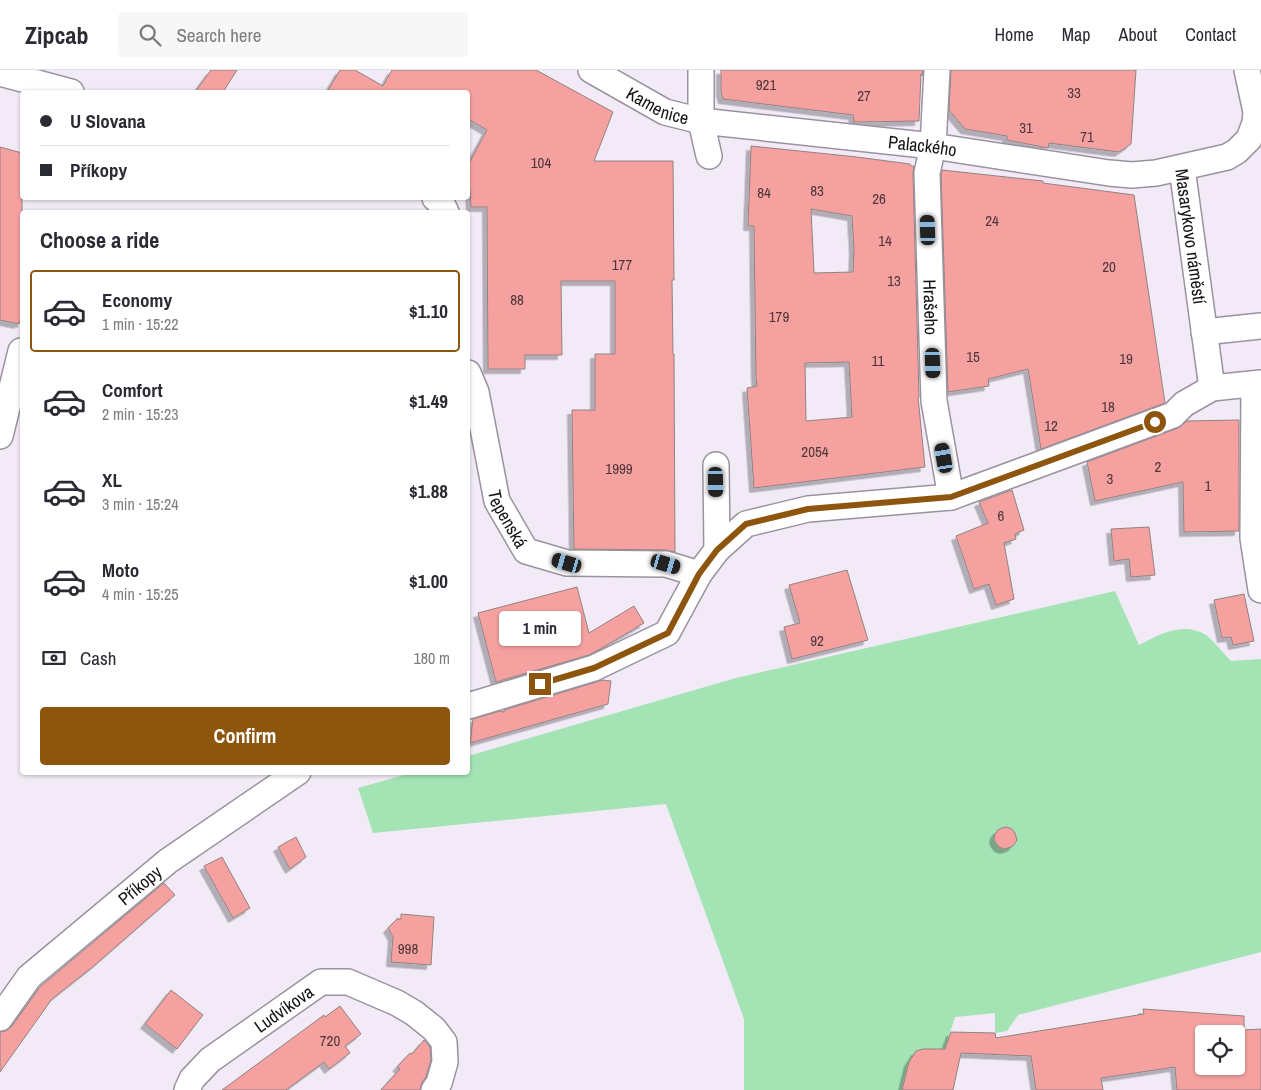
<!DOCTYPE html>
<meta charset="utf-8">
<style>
:root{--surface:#fff;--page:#f7f7f7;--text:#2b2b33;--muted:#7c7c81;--line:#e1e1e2;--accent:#8e550e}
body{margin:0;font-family:"Archivo Narrow",sans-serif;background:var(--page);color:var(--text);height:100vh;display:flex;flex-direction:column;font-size:19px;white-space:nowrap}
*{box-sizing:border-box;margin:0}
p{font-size:16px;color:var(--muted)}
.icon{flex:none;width:28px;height:28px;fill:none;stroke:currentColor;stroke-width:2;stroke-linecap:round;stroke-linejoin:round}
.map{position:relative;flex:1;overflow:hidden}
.side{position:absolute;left:20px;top:140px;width:450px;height:565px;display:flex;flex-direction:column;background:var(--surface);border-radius:5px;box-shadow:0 1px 4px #0004}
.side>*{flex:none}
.hud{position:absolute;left:20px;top:20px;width:450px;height:110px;border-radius:5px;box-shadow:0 1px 4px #0004;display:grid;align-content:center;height:110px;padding:0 20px;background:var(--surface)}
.tools{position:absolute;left:1195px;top:955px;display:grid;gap:10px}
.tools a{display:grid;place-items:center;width:50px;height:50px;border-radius:5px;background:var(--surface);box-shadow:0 1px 4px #0004;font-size:25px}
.end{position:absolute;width:22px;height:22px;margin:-11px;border:6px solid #8e550e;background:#fff;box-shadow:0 0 0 2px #fff}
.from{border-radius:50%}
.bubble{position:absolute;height:35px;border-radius:5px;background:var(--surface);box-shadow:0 1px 4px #0004;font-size:16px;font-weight:700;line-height:35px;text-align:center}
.car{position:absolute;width:15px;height:30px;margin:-15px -8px;border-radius:6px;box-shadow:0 0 4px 1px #0007;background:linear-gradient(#222 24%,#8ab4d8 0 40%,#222 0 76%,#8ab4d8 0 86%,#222 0)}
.hud b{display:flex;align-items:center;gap:18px;height:48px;font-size:19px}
.hud b+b{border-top:1px solid var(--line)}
.hud i{width:12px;height:12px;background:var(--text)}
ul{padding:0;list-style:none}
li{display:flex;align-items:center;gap:15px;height:82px;margin:0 10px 8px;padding:0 10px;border:2px solid transparent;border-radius:5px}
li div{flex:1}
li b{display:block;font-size:19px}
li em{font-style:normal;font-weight:700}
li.on{border-color:var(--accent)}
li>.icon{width:45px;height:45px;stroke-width:1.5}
h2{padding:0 20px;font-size:22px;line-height:60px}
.pay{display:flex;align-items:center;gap:12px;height:55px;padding:0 20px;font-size:19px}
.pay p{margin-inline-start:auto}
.cta{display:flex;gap:10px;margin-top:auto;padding:10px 20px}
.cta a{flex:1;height:58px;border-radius:5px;background:var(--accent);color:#fff;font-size:20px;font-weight:700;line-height:58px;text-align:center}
header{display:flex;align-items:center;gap:30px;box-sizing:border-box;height:70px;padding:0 25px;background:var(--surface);border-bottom:1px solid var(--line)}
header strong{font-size:24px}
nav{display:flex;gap:28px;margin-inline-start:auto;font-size:18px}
.search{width:350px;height:45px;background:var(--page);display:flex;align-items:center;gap:12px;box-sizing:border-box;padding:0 18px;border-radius:5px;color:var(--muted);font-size:19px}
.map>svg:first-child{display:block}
</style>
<header>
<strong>Zipcab</strong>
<div class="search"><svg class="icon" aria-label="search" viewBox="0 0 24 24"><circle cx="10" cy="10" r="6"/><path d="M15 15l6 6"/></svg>Search here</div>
<nav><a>Home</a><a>Map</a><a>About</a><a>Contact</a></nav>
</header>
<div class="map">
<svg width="1261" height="1020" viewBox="0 0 1261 1020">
<defs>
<filter id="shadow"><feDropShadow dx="-4.5" dy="4.5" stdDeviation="0" flood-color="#0004"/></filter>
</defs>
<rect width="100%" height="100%" fill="#f2ebf7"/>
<path fill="#a4e3b4" d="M 1115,521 L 1139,575 C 1159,564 1184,551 1206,565 C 1215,572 1223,583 1231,591 L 1261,589 L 1261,882 L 1018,945 L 1007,961 L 995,963 L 995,943 L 955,947 L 945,979 L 909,992 L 902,1018 L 904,1020 L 744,1020 L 744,949 L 666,734 L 373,763 L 358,718 L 411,703 L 468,702 L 468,686 L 736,608 Z"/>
<path fill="#f5a1a0" stroke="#918281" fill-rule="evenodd" filter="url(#shadow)" d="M 211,0 L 237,0 L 223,22 L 195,22 Z
M 340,0 L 355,0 L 383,16 L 392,0 L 536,0 L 613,42 L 594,91 L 673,91 L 674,210 L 672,210 L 673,284 L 674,284 L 675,482 L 666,480 L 574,479 L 572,340 L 595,340 L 595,284 L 615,284 L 615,211 L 561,211 L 562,285 L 525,285 L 525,299 L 488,299 L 487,137 L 471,137 L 470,119 L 468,118 L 468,95 L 487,60 L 468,49 L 468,22 L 327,22 Z
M 721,0 L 923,0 L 922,6 L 921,4 L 919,51 L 854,52 L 853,45 L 723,29 L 721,22 Z
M 951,0 L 1136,0 L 1131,74 L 1119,82 L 1049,73 L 1048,78 L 1007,70 L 1007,66 L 965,59 L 949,40 Z
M 751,76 L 857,87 L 910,94 L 911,96 L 914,96 L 913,103 L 919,327 L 918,327 L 925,397 L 754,418 L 747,318 L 757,316 L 756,307 L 754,156 L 748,156 ZM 811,139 L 852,146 L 854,179 L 853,202 L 814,203 ZM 849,292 L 852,347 L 806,351 L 805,293 Z
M 0,77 L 22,83 L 22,253 L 19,252 L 19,254 L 0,250 Z
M 942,100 L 1043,111 L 1043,113 L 1134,125 L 1165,333 L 1041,379 L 1028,299 L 988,309 L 989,316 L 948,322 L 941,104 Z
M 1239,350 L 1239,461 L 1184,462 L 1183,412 L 1095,431 L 1087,392 L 1178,358 L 1187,351 Z
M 1012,420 L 1024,460 L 1015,464 L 1016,469 L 1004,473 L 1014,529 L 996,535 L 989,514 L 974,519 L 956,466 L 988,453 L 979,432 Z
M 1149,457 L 1155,505 L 1131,507 L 1129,489 L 1114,491 L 1111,459 Z
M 847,500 L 868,570 L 792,589 L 784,557 L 800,553 L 789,515 Z
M 577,517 L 589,563 L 634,536 L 644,553 L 602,578 L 589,585 L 496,612 L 478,543 Z
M 1244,524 L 1254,571 L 1233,575 L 1231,567 L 1222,568 L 1214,530 Z
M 603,610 L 611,611 L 608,634 L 470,673 L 473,649 L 500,641 L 504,642 L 504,640 Z
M 1007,757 L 1012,759 L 1015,763 L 1017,770 L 1013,776 L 1008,778 L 1004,779 L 999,777 L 996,773 L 994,769 L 995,764 L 998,760 L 1002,758 Z
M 296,767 L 306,787 L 290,799 L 278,777 Z
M 222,787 L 250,838 L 233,848 L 204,796 Z
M 164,813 L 175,825 L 95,895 L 52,929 L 0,1002 L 0,962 L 6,961 L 12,956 L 40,917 Z
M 401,844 L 434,847 L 431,895 L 391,892 L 393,867 L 388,858 L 397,849 L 401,849 Z
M 171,920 L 203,945 L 177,979 L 145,954 Z
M 340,936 L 361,964 L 345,976 L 350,983 L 329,999 L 324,992 L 286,1020 L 222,1020 L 324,945 L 325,947 Z
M 1143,939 L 1244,946 L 1244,960 L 1261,959 L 1261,1020 L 1177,1020 L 1175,997 L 1101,1008 L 1103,1020 L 1036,1020 L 1031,986 L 961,983 L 953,1020 L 902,1020 L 909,992 L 916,981 L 923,979 L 945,979 L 951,962 L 995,963 L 996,968 L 1144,944 ZM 1204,964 L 1236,964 L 1236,996 L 1204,996 Z
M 424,970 L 430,977 L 431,990 L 426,1007 L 422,1012 L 420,1020 L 381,1020 L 400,999 L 397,997 L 410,983 L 412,984 Z"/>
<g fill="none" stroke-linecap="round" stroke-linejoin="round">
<defs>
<g id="street">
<path id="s1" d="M 591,0 L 665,42 L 701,51 L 933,76 L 1109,103 L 1132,105 L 1156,103 L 1227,87 L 1237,81 L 1249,69 L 1255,53 L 1256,42 L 1247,0"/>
<path d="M 701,0 L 701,51 L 709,86"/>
<path id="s2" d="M 937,0 L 933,76 L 927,103 L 934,331 L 951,427"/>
<path d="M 0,3 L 71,22"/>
<path id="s3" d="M 1182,98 L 1212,318"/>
<path d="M 435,128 L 442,134 L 446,142"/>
<path d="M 1204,262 L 1261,256"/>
<path id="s4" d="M 468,303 L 476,322 L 497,431 L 526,481 L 567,493 L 666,494 L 699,504"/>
<path d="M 1254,314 L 1253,468 L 1261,520"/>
<path d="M 0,366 L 21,281"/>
<path d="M 716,395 L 717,480"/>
<path d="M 468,636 L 594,598 L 667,563 L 699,504 L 717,480 L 746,454 L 808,439 L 951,427 L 1173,345 L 1184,334 L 1212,318 L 1261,313"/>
<path id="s5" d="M 0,948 L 29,907 L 168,791 L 298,702"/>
<path id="s6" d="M 187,1020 L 192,1009 L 210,990 L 321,912 L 348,912 L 397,933 L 414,943 L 434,959 L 444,972 L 445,992 L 439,1013 L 434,1020"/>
</g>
</defs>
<use href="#street" stroke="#9a939f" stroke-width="28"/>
<use href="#street" stroke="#fff" stroke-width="25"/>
</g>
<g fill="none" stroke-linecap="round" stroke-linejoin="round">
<path stroke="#8e550e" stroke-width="6" d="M 540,614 L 594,598 L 668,563 L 699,504 L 717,480 L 746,454 L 808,439 L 951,427 L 1155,352"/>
</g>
<g text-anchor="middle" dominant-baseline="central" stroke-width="4.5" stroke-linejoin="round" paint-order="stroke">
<g font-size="15" fill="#4e373a">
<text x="766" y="14">921</text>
<text x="1074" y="22">33</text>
<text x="864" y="25">27</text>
<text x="1026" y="57">31</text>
<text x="1087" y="66">71</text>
<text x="541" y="92">104</text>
<text x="817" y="120">83</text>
<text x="764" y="122">84</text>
<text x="879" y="128">26</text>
<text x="992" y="150">24</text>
<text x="885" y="170">14</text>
<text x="622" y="194">177</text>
<text x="1109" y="196">20</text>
<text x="894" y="210">13</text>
<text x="517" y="229">88</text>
<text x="779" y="246">179</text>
<text x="973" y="286">15</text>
<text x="1126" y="288">19</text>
<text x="878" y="290">11</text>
<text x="1108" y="336">18</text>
<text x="1051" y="355">12</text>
<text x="815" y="381">2054</text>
<text x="1158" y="396">2</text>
<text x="619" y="398">1999</text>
<text x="1110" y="408">3</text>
<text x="1208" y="415">1</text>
<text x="1001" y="445">6</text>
<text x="817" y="570">92</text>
<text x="408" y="878">998</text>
<text x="330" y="970">720</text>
</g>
<g font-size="18" fill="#161418" stroke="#fdfaff">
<text stroke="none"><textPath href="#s1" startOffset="76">Kamenice</textPath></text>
<text stroke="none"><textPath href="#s1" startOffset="345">Palackého</textPath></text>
<text stroke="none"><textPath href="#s3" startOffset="69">Masarykovo náměstí</textPath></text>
<text stroke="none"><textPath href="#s2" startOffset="238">Hrašeho</textPath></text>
<text stroke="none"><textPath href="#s4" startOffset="152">Tepenská</textPath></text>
<text stroke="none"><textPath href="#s5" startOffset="194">Příkopy</textPath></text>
<text stroke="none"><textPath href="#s6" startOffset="128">Ludvíkova</textPath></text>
</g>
</g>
</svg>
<div class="tools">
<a><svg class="icon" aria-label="locate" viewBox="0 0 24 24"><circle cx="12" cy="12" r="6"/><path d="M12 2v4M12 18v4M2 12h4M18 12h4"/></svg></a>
</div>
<i class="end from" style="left:1155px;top:352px"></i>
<i class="end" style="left:540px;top:614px"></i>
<div class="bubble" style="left:499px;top:541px;width:82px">1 min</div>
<i class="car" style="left:928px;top:160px;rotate:358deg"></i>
<i class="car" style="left:933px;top:293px;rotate:178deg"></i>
<i class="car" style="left:944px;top:388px;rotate:350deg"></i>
<i class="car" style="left:716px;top:412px;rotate:179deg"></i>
<i class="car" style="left:567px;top:493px;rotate:286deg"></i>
<i class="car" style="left:666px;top:494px;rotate:106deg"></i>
<div class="hud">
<b><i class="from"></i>U Slovana</b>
<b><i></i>Příkopy</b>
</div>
<section class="side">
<h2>Choose a ride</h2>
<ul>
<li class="on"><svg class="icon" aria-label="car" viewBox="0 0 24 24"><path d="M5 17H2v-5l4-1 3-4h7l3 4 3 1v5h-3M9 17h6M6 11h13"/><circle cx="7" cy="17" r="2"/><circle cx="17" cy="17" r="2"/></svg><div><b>Economy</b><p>1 min · 15:22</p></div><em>$1.10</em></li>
<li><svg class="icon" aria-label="car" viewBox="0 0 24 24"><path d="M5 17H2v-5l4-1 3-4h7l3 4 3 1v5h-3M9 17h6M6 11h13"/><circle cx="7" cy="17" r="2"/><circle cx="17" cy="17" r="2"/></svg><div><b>Comfort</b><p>2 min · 15:23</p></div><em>$1.49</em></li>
<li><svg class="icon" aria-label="car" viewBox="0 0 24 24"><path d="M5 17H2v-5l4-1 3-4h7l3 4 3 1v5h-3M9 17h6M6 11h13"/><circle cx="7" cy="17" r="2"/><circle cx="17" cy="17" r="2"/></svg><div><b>XL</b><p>3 min · 15:24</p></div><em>$1.88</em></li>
<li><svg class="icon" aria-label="car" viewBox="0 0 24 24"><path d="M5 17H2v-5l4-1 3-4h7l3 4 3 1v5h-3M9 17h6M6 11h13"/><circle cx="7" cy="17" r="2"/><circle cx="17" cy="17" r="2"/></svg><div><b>Moto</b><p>4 min · 15:25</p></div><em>$1.00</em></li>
</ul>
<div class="pay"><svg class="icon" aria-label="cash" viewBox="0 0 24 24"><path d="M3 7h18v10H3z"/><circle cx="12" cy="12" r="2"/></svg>Cash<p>180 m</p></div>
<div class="cta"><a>Confirm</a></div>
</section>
</div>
